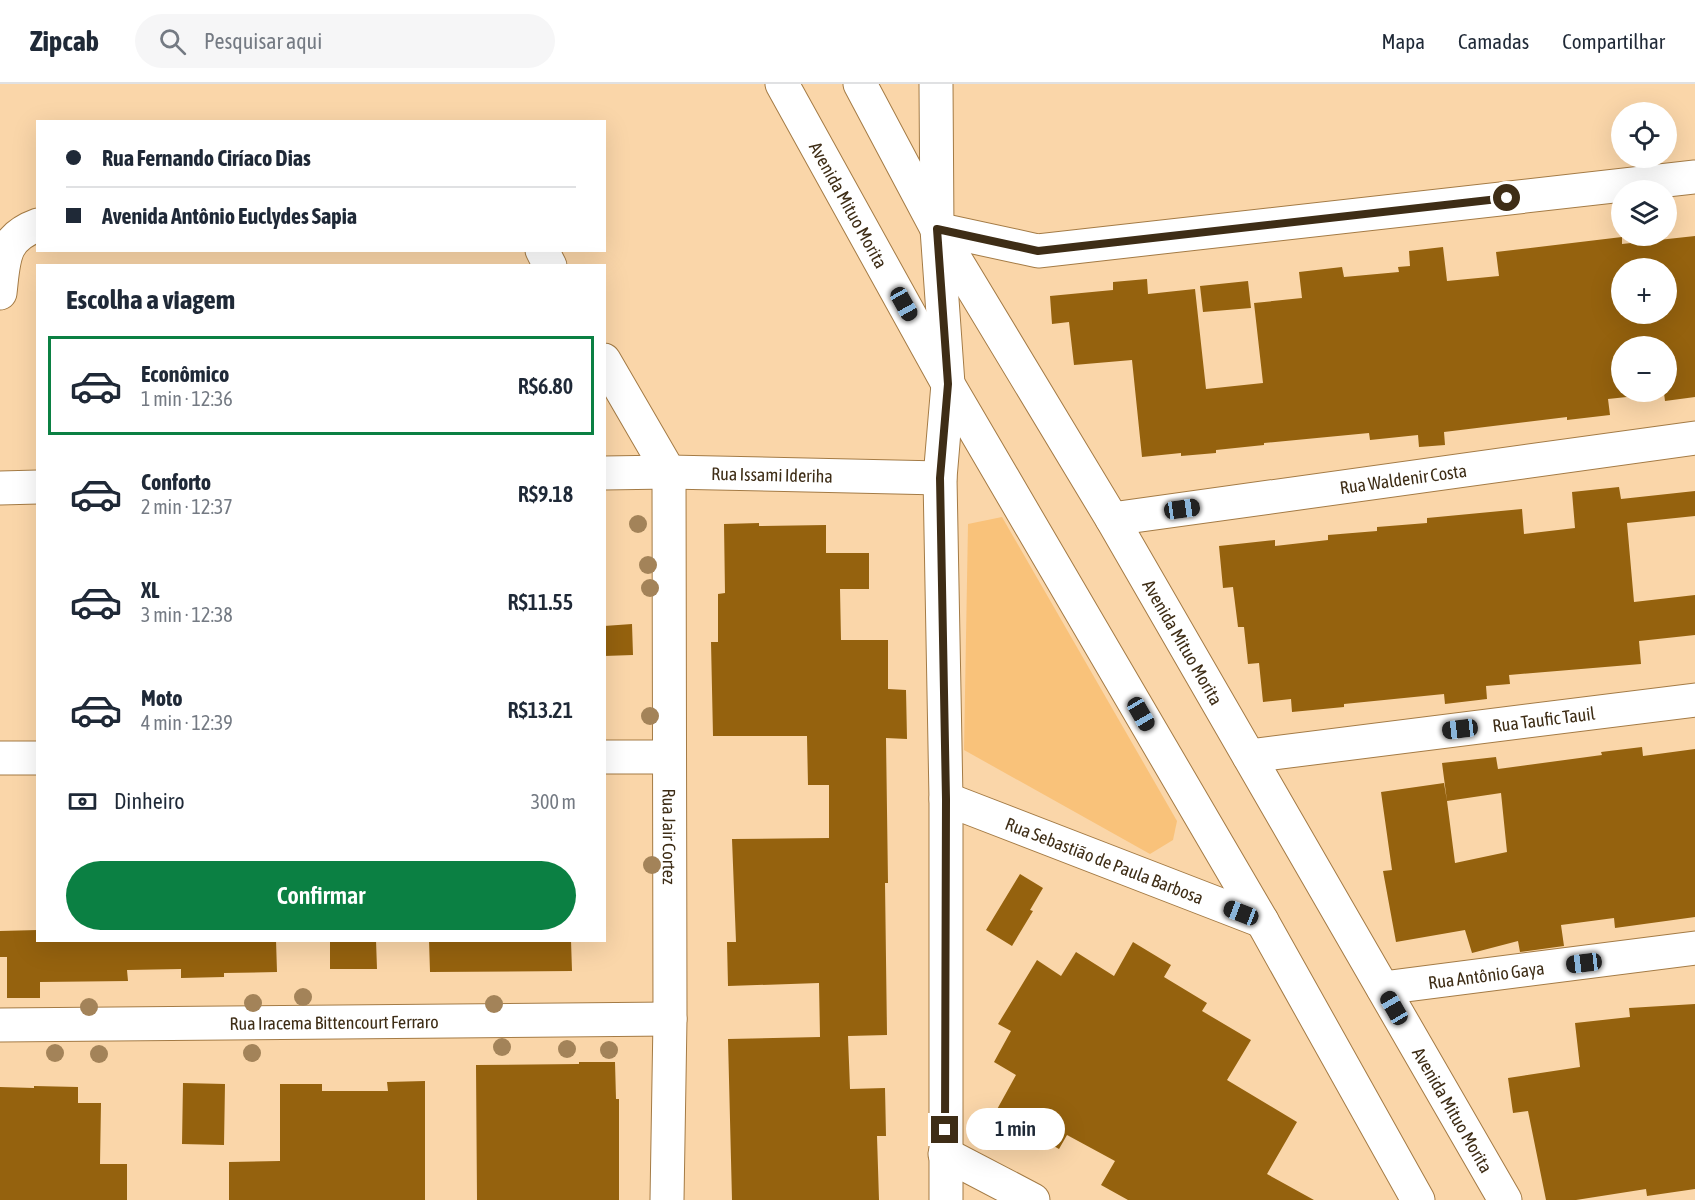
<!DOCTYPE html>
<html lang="pt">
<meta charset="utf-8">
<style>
:root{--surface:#fff;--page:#f6f6f7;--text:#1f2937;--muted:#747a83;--line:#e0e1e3;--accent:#0b8043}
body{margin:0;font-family:"Asap Condensed",sans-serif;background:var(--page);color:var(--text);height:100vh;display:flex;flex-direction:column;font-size:22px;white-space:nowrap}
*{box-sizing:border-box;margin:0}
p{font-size:20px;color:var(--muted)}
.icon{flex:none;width:33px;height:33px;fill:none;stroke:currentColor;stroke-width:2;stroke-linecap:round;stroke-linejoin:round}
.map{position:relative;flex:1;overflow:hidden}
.details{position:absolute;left:36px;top:180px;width:570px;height:678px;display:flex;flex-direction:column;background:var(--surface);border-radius:0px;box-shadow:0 6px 24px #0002}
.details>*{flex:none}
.top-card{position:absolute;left:36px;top:36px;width:570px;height:132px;border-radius:0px;box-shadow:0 6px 24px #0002;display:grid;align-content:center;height:132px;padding:0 30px;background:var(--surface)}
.buttons{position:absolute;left:1611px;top:18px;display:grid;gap:12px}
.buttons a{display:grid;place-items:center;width:66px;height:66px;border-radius:50%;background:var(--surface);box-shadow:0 6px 24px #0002;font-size:30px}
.end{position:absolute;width:27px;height:27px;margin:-14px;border:8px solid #3e2d16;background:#fff;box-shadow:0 0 0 3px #fff}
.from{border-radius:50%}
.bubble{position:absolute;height:42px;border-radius:21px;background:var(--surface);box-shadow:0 6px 24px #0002;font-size:20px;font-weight:600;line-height:42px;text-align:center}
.car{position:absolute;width:18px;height:36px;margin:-18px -9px;border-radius:8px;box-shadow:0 0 4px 2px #0007;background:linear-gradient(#222 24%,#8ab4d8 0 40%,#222 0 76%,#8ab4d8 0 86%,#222 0)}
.top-card b{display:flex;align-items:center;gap:21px;height:57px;font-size:22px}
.top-card b+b{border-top:2px solid var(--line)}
.top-card i{width:15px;height:15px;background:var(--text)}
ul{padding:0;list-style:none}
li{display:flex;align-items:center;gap:18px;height:99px;margin:0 12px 9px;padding:0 18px;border:3px solid transparent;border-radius:0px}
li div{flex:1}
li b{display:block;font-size:22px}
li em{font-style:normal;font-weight:600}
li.current{border-color:var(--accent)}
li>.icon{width:54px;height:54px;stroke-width:1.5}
h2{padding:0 30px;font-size:27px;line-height:72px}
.pay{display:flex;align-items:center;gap:15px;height:66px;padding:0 30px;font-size:22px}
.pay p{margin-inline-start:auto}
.button{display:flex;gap:12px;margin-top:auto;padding:12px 30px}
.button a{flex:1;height:69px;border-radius:36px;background:var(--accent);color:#fff;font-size:24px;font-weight:600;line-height:69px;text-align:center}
header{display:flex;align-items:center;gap:36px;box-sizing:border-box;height:84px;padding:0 30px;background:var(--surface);border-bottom:2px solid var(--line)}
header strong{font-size:28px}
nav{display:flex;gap:33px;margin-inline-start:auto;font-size:21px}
.search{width:420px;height:54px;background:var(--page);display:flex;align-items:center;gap:15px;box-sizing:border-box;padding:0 21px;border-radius:33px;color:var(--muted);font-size:22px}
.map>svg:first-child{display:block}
</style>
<header>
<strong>Zipcab</strong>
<div class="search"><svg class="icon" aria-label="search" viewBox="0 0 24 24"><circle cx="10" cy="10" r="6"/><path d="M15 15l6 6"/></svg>Pesquisar aqui</div>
<nav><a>Mapa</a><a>Camadas</a><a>Compartilhar</a></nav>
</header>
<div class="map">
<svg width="1695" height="1116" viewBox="0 0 1695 1116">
<rect width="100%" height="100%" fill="#fad6a9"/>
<path fill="#f9c27a" d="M 1002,433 L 1177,737 L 1173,756 L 1150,770 L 964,666 L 968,440 Z"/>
<path fill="#95620e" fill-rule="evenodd" d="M 1695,152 L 1695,313 L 1665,317 L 1664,309 L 1608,315 L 1610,331 L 1567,336 L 1567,333 L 1444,348 L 1445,361 L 1419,363 L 1418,351 L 1370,356 L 1369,349 L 1264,359 L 1264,361 L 1216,366 L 1216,369 L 1181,372 L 1181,369 L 1142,373 L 1132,276 L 1074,281 L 1069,238 L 1052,240 L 1050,212 L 1113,206 L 1113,198 L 1147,195 L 1148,210 L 1195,205 L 1206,305 L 1263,299 L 1254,219 L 1302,214 L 1299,188 L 1342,183 L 1344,193 L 1399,188 L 1398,183 L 1410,182 L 1409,167 L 1443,163 L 1447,197 L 1499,192 L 1496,168 L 1622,153 L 1622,160 ZM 1622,184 L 1666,184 L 1666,230 L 1622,230 ZM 1622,262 L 1666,262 L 1666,308 L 1622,308 Z
M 1248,197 L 1251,224 L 1203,228 L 1200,202 Z
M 1619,403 L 1621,415 L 1695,407 L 1695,432 L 1627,439 L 1634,518 L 1695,511 L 1695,551 L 1639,557 L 1641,580 L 1509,591 L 1510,600 L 1486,602 L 1487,615 L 1445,620 L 1444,610 L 1344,620 L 1344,623 L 1292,628 L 1291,615 L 1263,618 L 1259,579 L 1248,580 L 1244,543 L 1238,543 L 1233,503 L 1223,504 L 1219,462 L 1275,456 L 1275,462 L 1328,456 L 1328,451 L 1377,447 L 1377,443 L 1427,439 L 1427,434 L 1522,425 L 1524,450 L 1575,444 L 1572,408 Z
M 759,439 L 759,442 L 826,441 L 826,469 L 869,469 L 869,505 L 840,505 L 841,556 L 888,556 L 888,605 L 906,606 L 907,655 L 886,654 L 888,799 L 885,799 L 887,951 L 848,952 L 850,1005 L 885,1004 L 886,1052 L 877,1052 L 879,1116 L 732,1116 L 728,955 L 820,953 L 819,899 L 728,902 L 727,858 L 736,858 L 732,755 L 829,754 L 829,701 L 808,701 L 807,652 L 713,652 L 711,558 L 718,558 L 718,510 L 725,509 L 724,440 Z
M 632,540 L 633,571 L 604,572 L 604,542 Z
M 1642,663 L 1643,672 L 1695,665 L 1695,833 L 1615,844 L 1614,834 L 1561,841 L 1564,862 L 1520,868 L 1518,857 L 1472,869 L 1465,846 L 1396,858 L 1383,787 L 1392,786 L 1381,708 L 1444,699 L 1447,717 L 1442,679 L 1496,673 L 1498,685 L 1602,671 L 1601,668 ZM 1501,709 L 1507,768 L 1455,779 L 1447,717 Z
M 1020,790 L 1043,804 L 1030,826 L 1033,827 L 1012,862 L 986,846 Z
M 38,846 L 38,856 L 276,856 L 277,888 L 224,889 L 224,893 L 181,894 L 181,885 L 127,886 L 128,897 L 40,898 L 40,914 L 7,914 L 7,873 L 0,873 L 0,847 Z
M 330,856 L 376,856 L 377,885 L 330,885 Z
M 429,856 L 571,856 L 572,887 L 430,888 Z
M 1133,858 L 1171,881 L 1164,893 L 1207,919 L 1202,927 L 1251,956 L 1227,996 L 1297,1038 L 1267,1090 L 1314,1116 L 1128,1116 L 1101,1101 L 1115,1077 L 1067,1051 L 1059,1065 L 995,1029 L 1016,991 L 994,978 L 1011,947 L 998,940 L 1037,876 L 1061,892 L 1076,868 L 1114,892 Z
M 1695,920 L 1695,1105 L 1647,1112 L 1646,1105 L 1576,1116 L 1546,1116 L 1528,1027 L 1513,1029 L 1508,994 L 1580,983 L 1575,939 L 1630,933 L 1629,924 Z
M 579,978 L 615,978 L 616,1015 L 619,1015 L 619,1116 L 477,1116 L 476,981 L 579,980 Z
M 425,997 L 425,1116 L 229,1116 L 229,1078 L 280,1077 L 280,1000 L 322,1000 L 322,1007 L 388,1007 L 387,998 Z
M 183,999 L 225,1000 L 224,1061 L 182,1060 Z
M 34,1002 L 78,1003 L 78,1019 L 101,1019 L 100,1080 L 127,1080 L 127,1116 L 0,1116 L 0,1003 L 34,1004 Z"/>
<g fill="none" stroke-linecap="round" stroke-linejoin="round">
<defs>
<g id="minor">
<path id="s1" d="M 782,0 L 948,300 L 1262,837 L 1418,1116"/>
<path id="s2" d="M 860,0 L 937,145 L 1112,435 L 1505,1116"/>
<path d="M 936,0 L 937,145 L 948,300 L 940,394 L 946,715 L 946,1116"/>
<path d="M 937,145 L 1038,167 L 1695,93"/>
<path d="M 542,166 L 550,182"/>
<path d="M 0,209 C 4,175 2,154 38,141"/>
<path id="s3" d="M 604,276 L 669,388 L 670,935 L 667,1116"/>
<path id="s4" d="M 604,389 L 669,388 L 940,394"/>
<path d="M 0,404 L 38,403"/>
<path id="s5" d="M 1112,435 L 1695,354"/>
<path id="s6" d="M 1249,672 L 1695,616"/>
<path d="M 604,673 L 669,673"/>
<path d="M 0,674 L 38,674"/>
<path id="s7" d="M 946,715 L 1262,837"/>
<path id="s8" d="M 1383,904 L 1695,864"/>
<path id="s9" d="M 0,941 L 670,935"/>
<path d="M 945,1070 L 1033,1116"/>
</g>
</defs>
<use href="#minor" stroke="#a47b45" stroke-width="35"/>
<use href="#minor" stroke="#fff" stroke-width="33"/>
</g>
<g fill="#a38359">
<circle cx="638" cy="440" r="9"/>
<circle cx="648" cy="481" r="9"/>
<circle cx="650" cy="504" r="9"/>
<circle cx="650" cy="632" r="9"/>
<circle cx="652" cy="781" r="9"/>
<circle cx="303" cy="913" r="9"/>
<circle cx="253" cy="919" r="9"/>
<circle cx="494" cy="920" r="9"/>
<circle cx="89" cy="923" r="9"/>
<circle cx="502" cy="963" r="9"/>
<circle cx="567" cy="965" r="9"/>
<circle cx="609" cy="966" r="9"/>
<circle cx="55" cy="969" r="9"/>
<circle cx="252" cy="969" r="9"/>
<circle cx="99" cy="970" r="9"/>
</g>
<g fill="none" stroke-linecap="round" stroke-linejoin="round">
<path stroke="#3e2d16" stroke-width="8" d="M 945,1046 L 946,715 L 940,394 L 948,300 L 937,145 L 1038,167 L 1507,114"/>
</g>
<g text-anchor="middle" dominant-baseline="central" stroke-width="6" stroke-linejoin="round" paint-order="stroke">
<g font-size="18" fill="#3e2d16" stroke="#fefefe">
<text stroke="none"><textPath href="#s1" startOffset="138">Avenida Mituo Morita</textPath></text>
<text stroke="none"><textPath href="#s4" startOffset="168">Rua Issami Ideriha</textPath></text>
<text stroke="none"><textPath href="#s5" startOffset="294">Rua Waldenir Costa</textPath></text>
<text stroke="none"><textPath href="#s2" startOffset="645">Avenida Mituo Morita</textPath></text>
<text stroke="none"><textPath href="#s6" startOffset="297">Rua Taufic Tauil</textPath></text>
<text stroke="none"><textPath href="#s3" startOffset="494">Rua Jair Cortez</textPath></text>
<text stroke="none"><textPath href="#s7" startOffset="170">Rua Sebastião de Paula Barbosa</textPath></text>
<text stroke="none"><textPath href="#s8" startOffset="104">Rua Antônio Gaya</textPath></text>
<text stroke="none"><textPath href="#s9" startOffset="334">Rua Iracema Bittencourt Ferraro</textPath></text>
<text stroke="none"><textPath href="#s2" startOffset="1185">Avenida Mituo Morita</textPath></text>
</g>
</g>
</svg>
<div class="buttons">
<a><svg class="icon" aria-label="locate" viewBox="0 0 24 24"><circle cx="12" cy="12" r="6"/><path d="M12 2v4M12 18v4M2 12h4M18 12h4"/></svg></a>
<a><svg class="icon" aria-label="layers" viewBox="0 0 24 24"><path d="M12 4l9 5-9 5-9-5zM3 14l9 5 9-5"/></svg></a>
<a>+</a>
<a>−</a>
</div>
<i class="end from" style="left:1507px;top:114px"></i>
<i class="end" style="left:945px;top:1046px"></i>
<div class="bubble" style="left:966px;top:1024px;width:99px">1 min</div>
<i class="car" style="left:904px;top:220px;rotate:151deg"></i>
<i class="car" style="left:1182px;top:425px;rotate:82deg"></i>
<i class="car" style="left:1141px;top:630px;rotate:150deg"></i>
<i class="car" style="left:1460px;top:645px;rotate:263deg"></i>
<i class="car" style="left:1241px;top:829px;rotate:291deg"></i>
<i class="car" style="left:1584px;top:879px;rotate:263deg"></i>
<i class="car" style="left:1394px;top:924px;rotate:330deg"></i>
<div class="top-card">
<b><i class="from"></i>Rua Fernando Ciríaco Dias</b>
<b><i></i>Avenida Antônio Euclydes Sapia</b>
</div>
<section class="details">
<h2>Escolha a viagem</h2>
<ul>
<li class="current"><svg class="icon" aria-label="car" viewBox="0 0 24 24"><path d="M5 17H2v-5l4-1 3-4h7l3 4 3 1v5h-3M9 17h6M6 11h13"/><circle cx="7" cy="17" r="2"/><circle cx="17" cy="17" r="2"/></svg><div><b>Econômico</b><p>1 min · 12:36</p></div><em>R$6.80</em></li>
<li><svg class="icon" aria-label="car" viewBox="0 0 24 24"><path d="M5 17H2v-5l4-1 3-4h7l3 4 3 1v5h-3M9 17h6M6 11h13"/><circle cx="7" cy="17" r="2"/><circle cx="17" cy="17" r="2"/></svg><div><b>Conforto</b><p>2 min · 12:37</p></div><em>R$9.18</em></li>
<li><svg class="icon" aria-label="car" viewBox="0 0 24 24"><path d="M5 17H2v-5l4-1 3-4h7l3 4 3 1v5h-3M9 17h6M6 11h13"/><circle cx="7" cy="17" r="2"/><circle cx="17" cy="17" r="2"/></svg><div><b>XL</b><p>3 min · 12:38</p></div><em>R$11.55</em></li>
<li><svg class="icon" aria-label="car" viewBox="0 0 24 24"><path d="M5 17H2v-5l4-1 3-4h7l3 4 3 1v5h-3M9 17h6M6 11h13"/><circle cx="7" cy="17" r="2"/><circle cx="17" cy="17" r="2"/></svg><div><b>Moto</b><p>4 min · 12:39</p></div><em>R$13.21</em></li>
</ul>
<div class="pay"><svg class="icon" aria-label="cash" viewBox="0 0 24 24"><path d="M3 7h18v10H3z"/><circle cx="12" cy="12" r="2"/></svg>Dinheiro<p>300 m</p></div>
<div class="button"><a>Confirmar</a></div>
</section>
</div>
